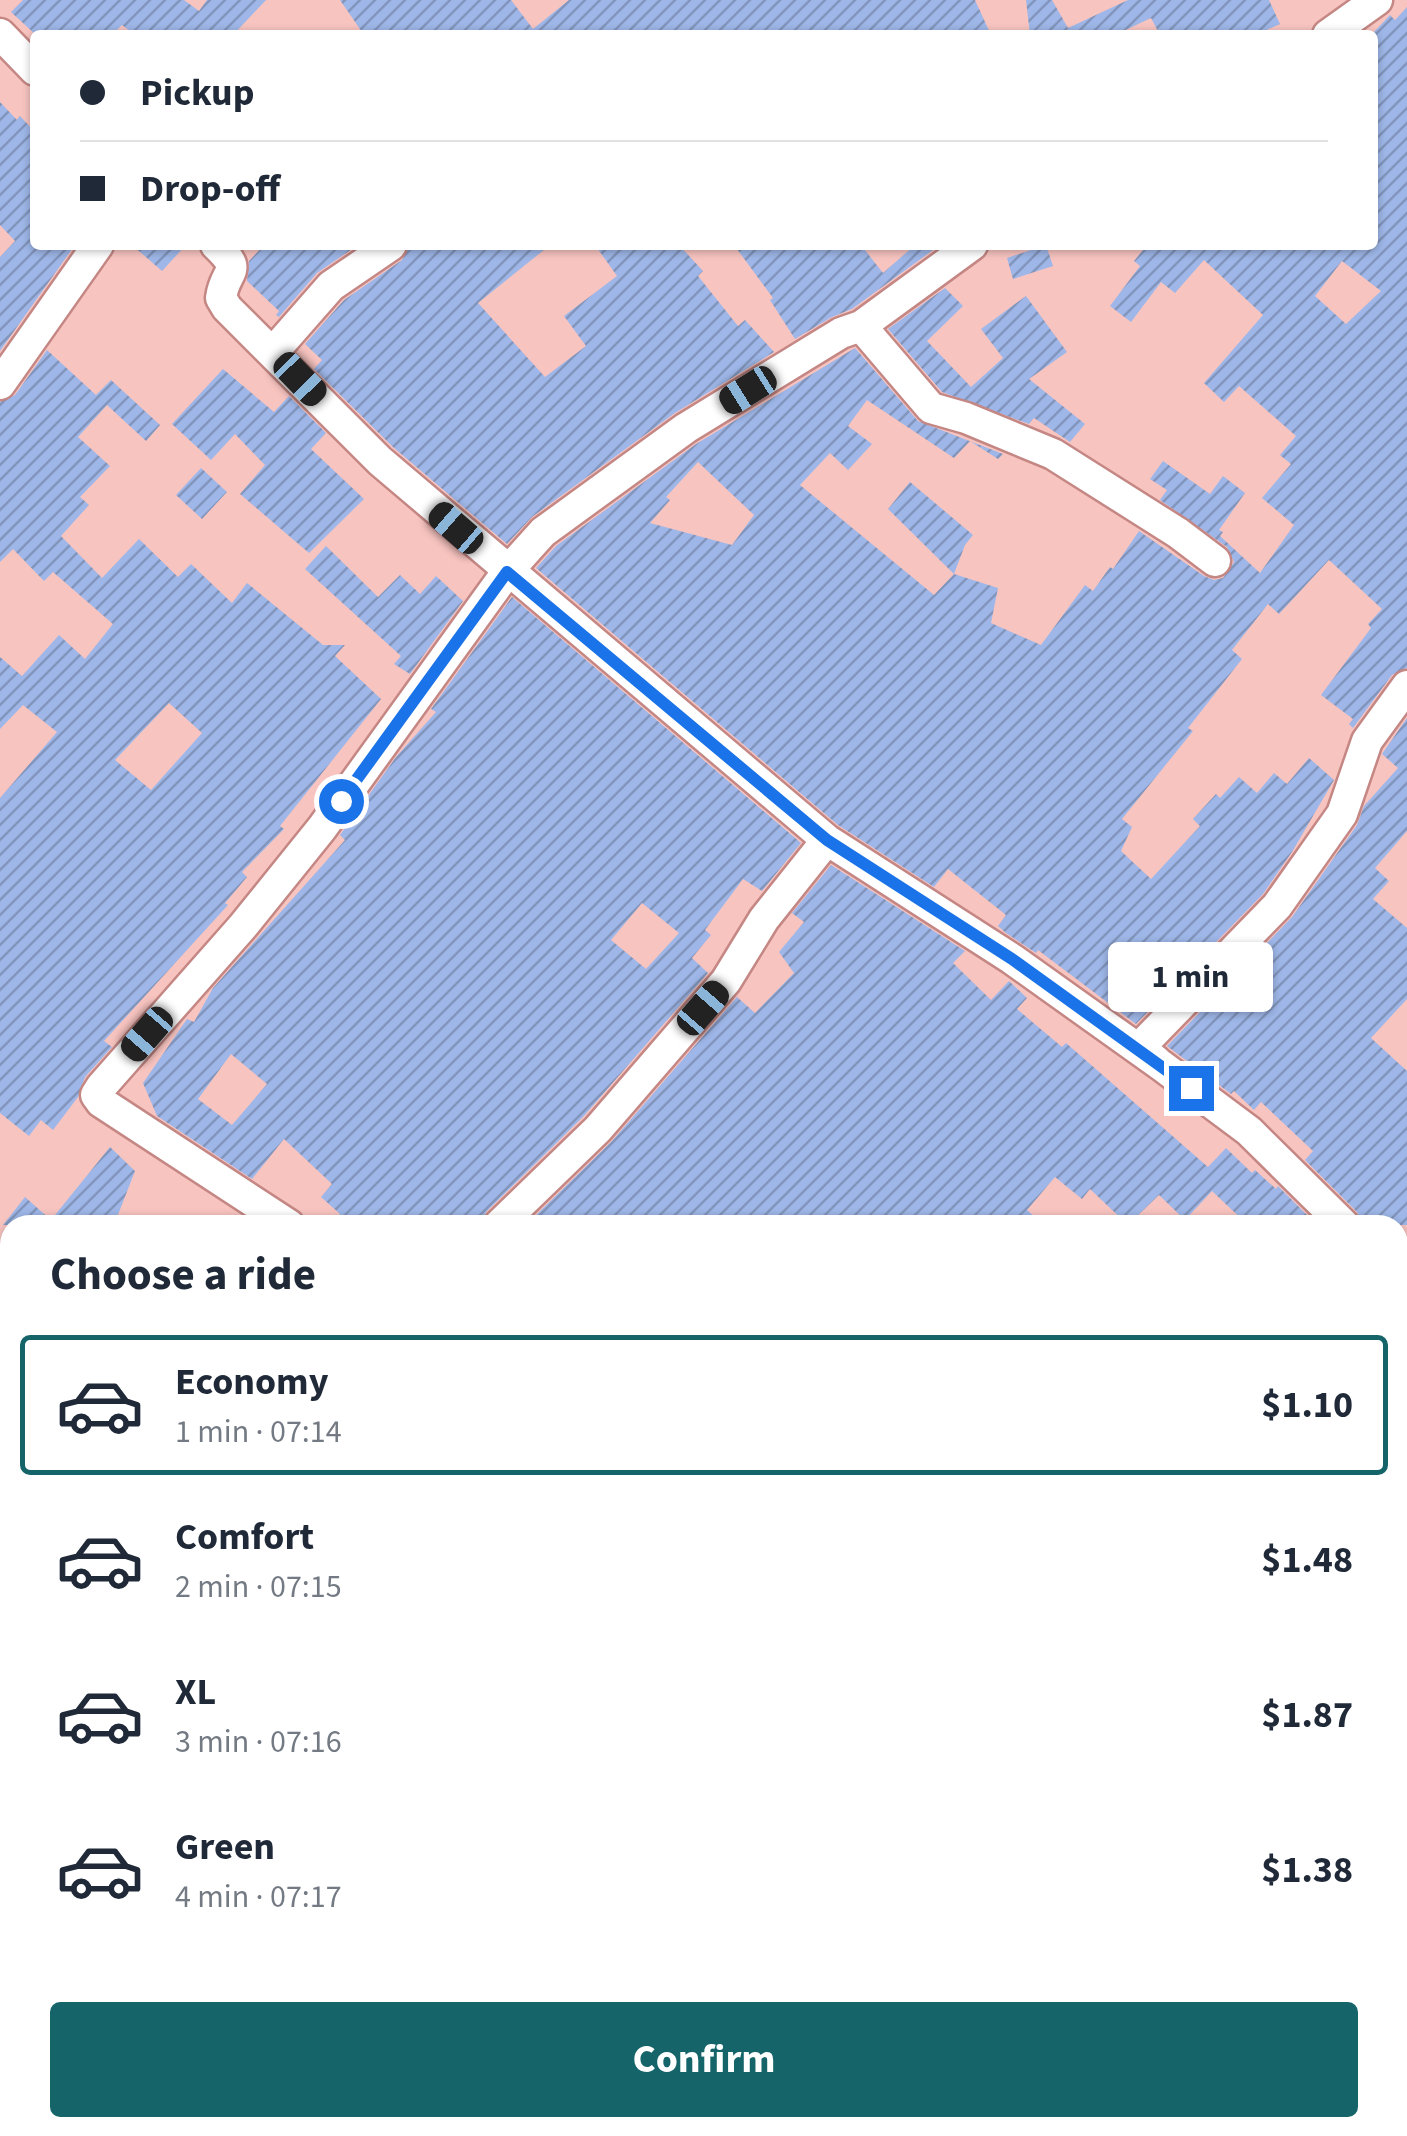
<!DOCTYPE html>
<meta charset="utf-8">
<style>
:root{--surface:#fff;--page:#f6f6f7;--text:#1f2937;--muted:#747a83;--line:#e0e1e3;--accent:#15646a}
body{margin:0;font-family:"Source Sans 3",sans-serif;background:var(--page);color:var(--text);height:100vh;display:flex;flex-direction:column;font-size:38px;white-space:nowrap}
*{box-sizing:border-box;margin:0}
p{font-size:32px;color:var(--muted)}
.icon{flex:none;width:55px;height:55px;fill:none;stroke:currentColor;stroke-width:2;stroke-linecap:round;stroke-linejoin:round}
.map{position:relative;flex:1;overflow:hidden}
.panel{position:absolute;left:0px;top:1215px;width:1408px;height:922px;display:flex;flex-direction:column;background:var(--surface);border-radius:30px 30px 0 0;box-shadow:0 2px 8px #0004}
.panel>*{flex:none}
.top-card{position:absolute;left:30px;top:30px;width:1348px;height:220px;border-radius:10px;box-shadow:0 2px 8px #0004;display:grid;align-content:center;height:220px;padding:0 50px;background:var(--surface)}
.end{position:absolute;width:45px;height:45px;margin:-22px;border:12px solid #1a73e8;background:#fff;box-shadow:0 0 0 5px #fff}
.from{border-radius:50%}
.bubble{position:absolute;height:70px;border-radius:10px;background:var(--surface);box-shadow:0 2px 8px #0004;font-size:32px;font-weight:700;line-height:70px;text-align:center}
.car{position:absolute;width:30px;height:60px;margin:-30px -15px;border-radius:12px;box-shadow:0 0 8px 2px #0007;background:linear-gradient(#222 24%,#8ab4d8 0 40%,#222 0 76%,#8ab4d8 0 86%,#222 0)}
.top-card b{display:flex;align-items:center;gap:35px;height:95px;font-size:38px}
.top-card b+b{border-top:2px solid var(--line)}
.top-card i{width:25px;height:25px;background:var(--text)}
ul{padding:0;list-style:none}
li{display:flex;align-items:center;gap:30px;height:140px;margin:0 20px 15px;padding:0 30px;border:5px solid transparent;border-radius:10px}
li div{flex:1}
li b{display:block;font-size:38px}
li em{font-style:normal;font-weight:700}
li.current{border-color:var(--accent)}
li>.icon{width:90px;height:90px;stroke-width:1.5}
h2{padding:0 50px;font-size:45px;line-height:120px}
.cta{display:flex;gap:20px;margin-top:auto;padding:20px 50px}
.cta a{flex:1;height:115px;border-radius:10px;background:var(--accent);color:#fff;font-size:40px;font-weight:700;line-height:115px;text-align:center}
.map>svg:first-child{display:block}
</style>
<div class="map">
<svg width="1407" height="2136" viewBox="0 0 1407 2136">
<defs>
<pattern id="building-hatch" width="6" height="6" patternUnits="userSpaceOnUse" patternTransform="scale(2.5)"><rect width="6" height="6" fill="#9eb7e8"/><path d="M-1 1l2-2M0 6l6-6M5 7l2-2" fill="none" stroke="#8295bc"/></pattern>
</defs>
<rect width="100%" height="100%" fill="#f8c4c0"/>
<path fill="url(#building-hatch)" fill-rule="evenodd" d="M 23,0 L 184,0 L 199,11 L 207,0 L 266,0 L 233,35 L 135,35 L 122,25 L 112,35 L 36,35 L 11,12 Z
M 340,0 L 511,0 L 533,29 L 569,0 L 975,0 L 991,35 L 364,35 Z
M 1026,0 L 1052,0 L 1068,28 L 1128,0 L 1269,0 L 1280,24 L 1255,35 L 1160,35 L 1151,18 L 1115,35 L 1030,35 Z
M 1407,7 L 1407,668 L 1392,675 L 1353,728 L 1349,724 L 1353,719 L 1321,695 L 1371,628 L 1368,624 L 1382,609 L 1329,560 L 1279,614 L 1268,604 L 1232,650 L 1242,659 L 1188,728 L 1193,731 L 1122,819 L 1132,827 L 1121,851 L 1151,879 L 1200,826 L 1193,819 L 1216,794 L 1220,798 L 1239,777 L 1257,793 L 1274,773 L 1287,784 L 1309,758 L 1334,780 L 1292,852 L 1263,894 L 1136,1024 L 1038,950 L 1036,953 L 1006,933 L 998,926 L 1006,915 L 948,869 L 934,887 L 838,825 L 536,568 L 556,546 L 696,444 L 855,348 L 918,421 L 1003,454 L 998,459 L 970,441 L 954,458 L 867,400 L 848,426 L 872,444 L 848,470 L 830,453 L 800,485 L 934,595 L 954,574 L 888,509 L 910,482 L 973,535 L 965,545 L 954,574 L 998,588 L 991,623 L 1041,645 L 1085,585 L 1093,591 L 1110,567 L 1113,569 L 1139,531 L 1204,576 L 1214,580 L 1223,578 L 1234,562 L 1227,547 L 1160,500 L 1167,490 L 1150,479 L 1163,461 L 1210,494 L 1223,476 L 1245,493 L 1219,530 L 1223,532 L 1220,536 L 1260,573 L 1294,525 L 1262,498 L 1291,464 L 1280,455 L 1296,436 L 1239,386 L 1224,402 L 1204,383 L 1263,315 L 1204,260 L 1175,293 L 1161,282 L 1131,322 L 1110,306 L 1140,266 L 1134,261 L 1147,245 L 1372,245 L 1372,34 L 1390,15 L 1395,20 ZM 1342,261 L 1381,291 L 1346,324 L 1315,296 ZM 698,462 L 754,515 L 732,545 L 650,523 L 670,500 L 666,497 Z
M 0,102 L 17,120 L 20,116 L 35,132 L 35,245 L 75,245 L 0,351 L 0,257 L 15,241 L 0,225 Z
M 132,245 L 186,245 L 162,271 Z
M 264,245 L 358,245 L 317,273 L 279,317 L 276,315 L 279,311 L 247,281 L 249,261 Z
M 410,245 L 550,245 L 478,303 L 545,377 L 586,346 L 564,316 L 617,276 L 595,245 L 679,245 L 703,271 L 698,276 L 738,326 L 745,320 L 774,352 L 675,413 L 532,517 L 507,544 L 393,447 L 314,369 L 322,360 L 305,344 L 344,300 L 402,260 Z
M 734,245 L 861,245 L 883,273 L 915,245 L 940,245 L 852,309 L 832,317 L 795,339 L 770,300 L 773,298 Z
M 1046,245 L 1053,266 L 1013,279 L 1007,258 Z
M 945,288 L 963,306 L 927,341 L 971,387 L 1003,358 L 981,329 L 1026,296 L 1067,352 L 1029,379 L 1085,424 L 1070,442 L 1034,418 L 1029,424 L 942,392 L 888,329 Z
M 47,350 L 96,395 L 111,380 L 160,425 L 146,441 L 107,405 L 78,437 L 110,466 L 80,497 L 89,505 L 61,536 L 102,578 L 139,539 L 178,577 L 191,564 L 232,603 L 247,583 L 323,645 L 345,645 L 335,656 L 381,699 L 280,826 L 284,829 L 242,872 L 247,877 L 225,903 L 228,905 L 104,1041 L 112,1047 L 85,1077 L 78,1097 L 53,1130 L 41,1120 L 29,1136 L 0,1113 L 0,798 L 57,732 L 23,705 L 0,729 L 0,657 L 22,676 L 59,635 L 85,659 L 113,624 L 53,572 L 44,581 L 13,549 L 0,562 L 0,402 L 15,395 ZM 169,703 L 202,733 L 151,790 L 115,760 Z
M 223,369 L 274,412 L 289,396 L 326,433 L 311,449 L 364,499 L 309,553 L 240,494 L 265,465 L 235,434 L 211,460 L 172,424 Z
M 201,468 L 227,492 L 202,519 L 176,495 Z
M 326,546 L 378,597 L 400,575 L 420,594 L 436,576 L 463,601 L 410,674 L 394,664 L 401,656 L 305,569 Z
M 512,597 L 801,843 L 762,891 L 743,879 L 705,930 L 711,935 L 692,958 L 708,973 L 584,1116 L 486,1212 L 481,1225 L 330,1225 L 340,1214 L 321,1197 L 332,1184 L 284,1139 L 252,1179 L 157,1116 L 143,1083 L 187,1019 L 194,1022 L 213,988 L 345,840 L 340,835 L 396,757 L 436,712 L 431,709 ZM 642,903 L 679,933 L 646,969 L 611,940 ZM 231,1054 L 267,1084 L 232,1125 L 198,1099 Z
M 1407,718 L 1407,831 L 1375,868 L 1389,881 L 1373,899 L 1407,928 L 1407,999 L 1371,1038 L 1407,1071 L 1407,1225 L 1362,1225 L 1357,1212 L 1305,1160 L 1313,1151 L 1261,1102 L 1254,1110 L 1234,1091 L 1231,1094 L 1167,1046 L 1292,917 L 1357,825 L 1364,806 L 1398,768 L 1382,754 Z
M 831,865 L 965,951 L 953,963 L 991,1000 L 1009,981 L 1027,998 L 1017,1009 L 1062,1047 L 1066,1043 L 1208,1167 L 1226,1148 L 1252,1173 L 1255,1170 L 1276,1189 L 1278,1186 L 1317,1225 L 1248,1225 L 1212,1191 L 1185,1220 L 1159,1195 L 1128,1225 L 1090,1189 L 1082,1199 L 1055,1177 L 1027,1210 L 1044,1225 L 538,1225 L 532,1219 L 612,1141 L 737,997 L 755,1013 L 794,973 L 779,952 L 804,922 L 792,913 Z
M 110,1147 L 135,1171 L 114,1225 L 3,1225 L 25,1197 L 51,1220 Z"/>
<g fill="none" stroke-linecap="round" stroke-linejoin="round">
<defs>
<path id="street" d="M 0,34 L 35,70
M 1328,35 L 1377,0
M 216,245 C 245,273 225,268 221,298 L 227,308 L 380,461 L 827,840 L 1012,959 L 1162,1066 L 1249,1131 L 1344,1225
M 861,326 L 931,408 L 966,418 L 1053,454 L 1178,533 L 1215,561
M 274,351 L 331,286 L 391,245
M 0,384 L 98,245
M 1156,1061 L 1139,1048 L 1277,906 L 1342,814 L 1367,741 L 1407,686
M 289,1225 L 101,1102 L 96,1095 L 101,1087 L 243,926 L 322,828 L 507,572 L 543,532 L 686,428 L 841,333 L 861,326 L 972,245
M 499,1225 L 598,1129 L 726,981 L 764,919 L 827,840
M 1398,1280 L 1407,1290
M 17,2136 L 20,2128"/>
</defs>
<use href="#street" stroke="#c48784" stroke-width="35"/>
<use href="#street" stroke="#fff" stroke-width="30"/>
</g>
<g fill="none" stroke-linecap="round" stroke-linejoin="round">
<path stroke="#1a73e8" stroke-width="12" d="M 341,801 L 507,572 L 827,840 L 1012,959 L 1191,1088"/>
</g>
</svg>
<i class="end from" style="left:341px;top:801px"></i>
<i class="end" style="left:1191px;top:1088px"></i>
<div class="bubble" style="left:1108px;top:942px;width:165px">1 min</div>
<i class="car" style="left:300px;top:379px;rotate:136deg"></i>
<i class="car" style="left:748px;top:390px;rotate:238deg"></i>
<i class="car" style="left:456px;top:528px;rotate:311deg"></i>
<i class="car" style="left:703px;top:1008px;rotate:41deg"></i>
<i class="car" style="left:147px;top:1034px;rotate:221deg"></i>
<div class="top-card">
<b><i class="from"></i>Pickup</b>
<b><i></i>Drop-off</b>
</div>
<section class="panel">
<h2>Choose a ride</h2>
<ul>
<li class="current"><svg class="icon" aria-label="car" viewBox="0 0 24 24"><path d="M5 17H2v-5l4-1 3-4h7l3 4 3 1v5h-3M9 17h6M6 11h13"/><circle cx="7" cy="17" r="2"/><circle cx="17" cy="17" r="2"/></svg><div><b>Economy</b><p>1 min · 07:14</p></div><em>$1.10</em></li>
<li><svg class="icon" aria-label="car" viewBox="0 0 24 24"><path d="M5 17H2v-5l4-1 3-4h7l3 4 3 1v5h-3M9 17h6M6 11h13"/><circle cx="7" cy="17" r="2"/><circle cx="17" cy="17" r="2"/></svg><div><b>Comfort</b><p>2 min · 07:15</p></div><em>$1.48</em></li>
<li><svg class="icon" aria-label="car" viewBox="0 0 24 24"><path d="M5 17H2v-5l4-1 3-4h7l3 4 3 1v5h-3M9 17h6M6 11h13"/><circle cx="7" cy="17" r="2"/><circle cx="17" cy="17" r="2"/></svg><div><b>XL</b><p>3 min · 07:16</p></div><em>$1.87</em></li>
<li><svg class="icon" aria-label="car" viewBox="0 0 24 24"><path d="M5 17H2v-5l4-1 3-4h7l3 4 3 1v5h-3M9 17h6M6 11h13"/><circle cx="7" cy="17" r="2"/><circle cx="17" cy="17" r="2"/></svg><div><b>Green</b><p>4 min · 07:17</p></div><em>$1.38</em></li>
</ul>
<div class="cta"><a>Confirm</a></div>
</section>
</div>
